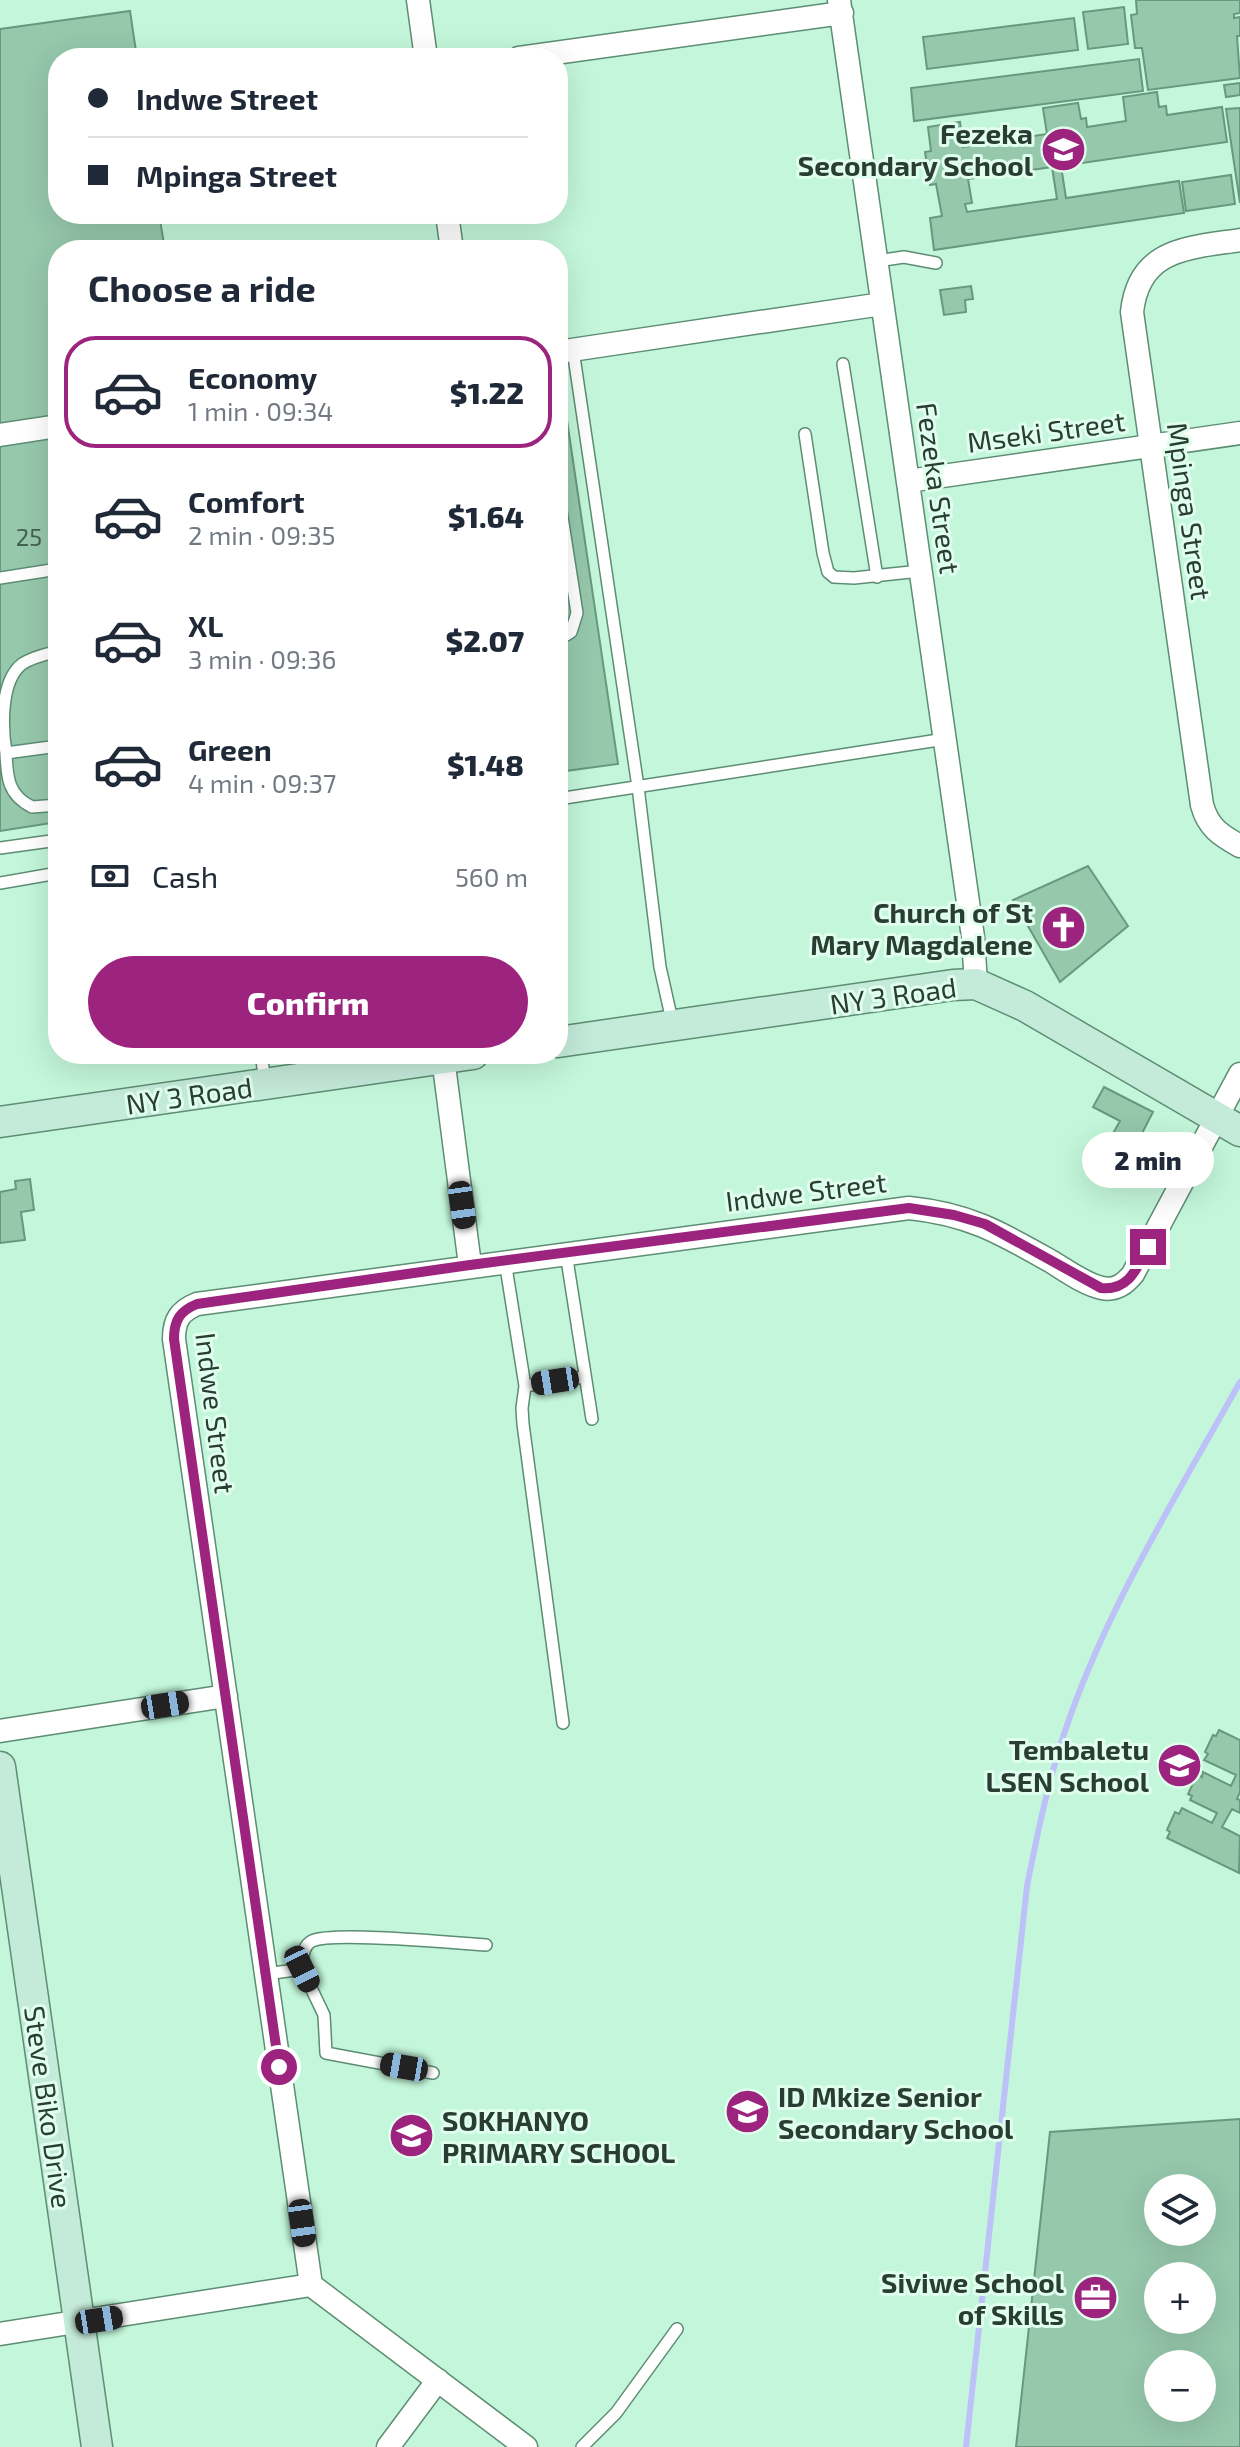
<!DOCTYPE html>
<meta charset="utf-8">
<style>
:root{--surface:#fff;--page:#f2f2f3;--text:#1f2937;--muted:#747a83;--line:#e0e1e3;--accent:#9c247e}
body{margin:0;font-family:"Exo 2",sans-serif;background:var(--page);color:var(--text);height:100vh;display:flex;flex-direction:column;font-size:30px;white-space:nowrap}
*{box-sizing:border-box;margin:0}
p{font-size:26px;color:var(--muted)}
.icon{flex:none;width:44px;height:44px;fill:none;stroke:currentColor;stroke-width:2;stroke-linecap:round;stroke-linejoin:round}
.map{position:relative;flex:1;overflow:hidden}
.side{position:absolute;left:48px;top:240px;width:520px;height:824px;display:flex;flex-direction:column;background:var(--surface);border-radius:32px;box-shadow:0 8px 32px #0002}
.side>*{flex:none}
.guide{position:absolute;left:48px;top:48px;width:520px;height:176px;border-radius:32px;box-shadow:0 8px 32px #0002;display:grid;align-content:center;height:176px;padding:0 40px;background:var(--surface)}
.buttons{position:absolute;left:1144px;top:2174px;display:grid;gap:16px}
.buttons a{display:grid;place-items:center;width:72px;height:72px;border-radius:50%;background:var(--surface);box-shadow:0 8px 32px #0002;font-size:40px}
.end{position:absolute;width:36px;height:36px;margin:-18px;border:10px solid #9c247e;background:#fff;box-shadow:0 0 0 4px #fff}
.from{border-radius:50%}
.bubble{position:absolute;height:56px;border-radius:28px;background:var(--surface);box-shadow:0 8px 32px #0002;font-size:26px;font-weight:800;line-height:56px;text-align:center}
.car{position:absolute;width:24px;height:48px;margin:-24px -12px;border-radius:10px;box-shadow:0 0 6px 2px #0007;background:linear-gradient(#222 24%,#8ab4d8 0 40%,#222 0 76%,#8ab4d8 0 86%,#222 0)}
.guide b{display:flex;align-items:center;gap:28px;height:76px;font-size:30px}
.guide b+b{border-top:2px solid var(--line)}
.guide i{width:20px;height:20px;background:var(--text)}
ul{padding:0;list-style:none}
li{display:flex;align-items:center;gap:24px;height:112px;margin:0 16px 12px;padding:0 24px;border:4px solid transparent;border-radius:32px}
li div{flex:1}
li b{display:block;font-size:30px}
li em{font-style:normal;font-weight:800}
li.active{border-color:var(--accent)}
li>.icon{width:72px;height:72px;stroke-width:1.5}
h2{padding:0 40px;font-size:36px;line-height:96px}
.pay{display:flex;align-items:center;gap:20px;height:88px;padding:0 40px;font-size:30px}
.pay p{margin-inline-start:auto}
.primary-button{display:flex;gap:16px;margin-top:auto;padding:16px 40px}
.primary-button a{flex:1;height:92px;border-radius:48px;background:var(--accent);color:#fff;font-size:32px;font-weight:800;line-height:92px;text-align:center}
.map>svg:first-child{display:block}
</style>
<div class="map">
<svg width="1240" height="2447" viewBox="0 0 1240 2447">
<rect width="100%" height="100%" fill="#c3f6da"/>
<g fill="none" stroke-linecap="round" stroke-linejoin="round">
<path stroke="#bcc2f8" stroke-width="6" d="M 966,2447 L 1027,1886 C 1037,1836 1047,1786 1063,1737 C 1104,1612 1176,1497 1240,1382"/>
</g>
<path fill="#96c8ac" stroke="#68987e" stroke-width="2" fill-rule="evenodd" d="M 1136,0 L 1240,0 L 1240,13 L 1234,14 L 1234,18 L 1240,17 L 1240,36 L 1237,36 L 1240,78 L 1148,90 L 1142,48 L 1135,48 L 1131,15 L 1137,14 Z
M 1124,7 L 1128,44 L 1088,49 L 1083,12 Z
M 130,11 L 137,58 L 58,58 L 58,214 L 159,214 L 165,250 L 58,250 L 58,822 L 0,831 L 0,29 Z
M 1074,18 L 1078,50 L 927,69 L 923,37 Z
M 1139,59 L 1143,91 L 914,121 L 911,88 Z
M 1240,83 L 1240,95 L 1226,97 L 1224,85 Z
M 1157,92 L 1159,107 L 1166,106 L 1167,115 L 1222,107 L 1227,142 L 1061,166 L 1066,198 L 1179,181 L 1184,213 L 934,250 L 930,218 L 942,216 L 936,184 L 930,185 L 925,152 L 931,151 L 928,127 L 960,122 L 963,147 L 1047,134 L 1043,108 L 1078,103 L 1081,119 L 1086,118 L 1087,127 L 1126,121 L 1123,97 ZM 1052,167 L 1057,199 L 967,212 L 965,204 L 972,203 L 968,179 Z
M 1240,108 L 1240,203 L 1226,109 Z
M 1231,175 L 1235,204 L 1186,211 L 1182,182 Z
M 971,286 L 973,299 L 965,300 L 966,312 L 944,315 L 940,290 Z
M 561,380 L 618,764 L 558,772 L 558,381 Z
M 1088,866 L 1128,926 L 1060,982 L 1013,900 Z
M 1104,1087 L 1153,1112 L 1134,1149 L 1111,1137 L 1120,1121 L 1093,1107 Z
M 30,1179 L 34,1210 L 21,1212 L 25,1240 L 0,1243 L 0,1192 L 16,1189 L 15,1181 Z
M 1219,1730 L 1240,1740 L 1240,1792 L 1237,1799 L 1240,1800 L 1240,1813 L 1232,1809 L 1222,1827 L 1240,1836 L 1239,1873 L 1167,1838 L 1170,1832 L 1167,1830 L 1175,1812 L 1179,1814 L 1182,1808 L 1212,1823 L 1217,1813 L 1190,1800 L 1192,1796 L 1188,1794 L 1197,1775 L 1202,1777 L 1203,1772 L 1231,1786 L 1236,1775 L 1204,1760 L 1208,1754 L 1205,1752 L 1213,1735 L 1216,1736 Z
M 1240,2119 L 1240,2447 L 1016,2447 L 1050,2132 ZM 1158,2188 L 1202,2188 L 1202,2232 L 1158,2232 ZM 1158,2276 L 1202,2276 L 1202,2320 L 1158,2320 ZM 1158,2364 L 1202,2364 L 1202,2408 L 1158,2408 Z"/>
<g fill="none" stroke-linecap="round" stroke-linejoin="round">
<defs>
<path id="lane" d="M 877,261 L 904,257 L 936,263
M 573,350 L 638,787 L 660,967 L 673,1025
M 843,364 L 877,577
M 805,434 L 823,553 L 828,572 L 834,577 L 854,578 L 920,571
M 558,491 L 577,613 L 571,632 L 558,640
M 0,578 L 58,569
M 58,746 L 6,753 C 7,778 8,795 32,807 L 58,805
M 6,753 C 2,728 0,681 22,664 C 32,657 47,654 58,651
M 558,799 L 945,739
M 0,848 L 58,840
M 0,883 L 58,873
M 261,1054 L 265,1081
M 566,1253 L 592,1419
M 505,1261 L 525,1386 L 584,1377
M 525,1386 L 522,1408 L 523,1424 L 563,1723
M 302,1969 L 324,2015 L 326,2053 L 433,2073
M 266,1974 L 302,1969 C 303,1958 302,1946 312,1941 C 333,1931 456,1943 486,1945
M 582,2447 L 616,2413 L 677,2329"/>
<path id="street" d="M 418,0 L 426,58
M 839,0 L 973,937 L 976,984
M 519,58 L 842,13
M 447,214 L 452,250
M 1240,240 C 1188,248 1139,248 1132,312 L 1202,805 C 1208,827 1220,835 1240,846
M 558,352 L 882,304
M 0,435 L 58,426
M 908,481 L 1240,433
M 443,1058 L 470,1265
M 0,1731 L 226,1696
M 311,2285 L 174,1339 C 174,1320 180,1311 197,1304 L 909,1208 C 969,1214 1001,1233 1052,1262 C 1067,1271 1084,1284 1102,1288 C 1116,1291 1125,1284 1133,1274 L 1240,1074
M 0,2334 L 311,2285 L 526,2447
M 388,2447 L 438,2380"/>
<path id="secondary" d="M 558,1042 L 953,985 L 976,984 L 1025,1006 L 1240,1131
M 0,1122 L 473,1054
M 0,1767 L 97,2447"/>
</defs>
<use href="#lane" stroke="#5d8d73" stroke-width="14"/>
<use href="#street" stroke="#5d8d73" stroke-width="25"/>
<use href="#secondary" stroke="#5d8d73" stroke-width="33"/>
<use href="#lane" stroke="#fff" stroke-width="11"/>
<use href="#street" stroke="#fff" stroke-width="22"/>
<use href="#secondary" stroke="#c4eada" stroke-width="30"/>
</g>
<g fill="none" stroke-linecap="round" stroke-linejoin="round">
<path stroke="#9c247e" stroke-width="10" d="M 279,2067 L 174,1339 C 174,1320 180,1311 197,1304 L 470,1265 L 909,1208 L 954,1215 L 985,1224 L 1101,1288 C 1129,1291 1137,1268 1148,1247"/>
</g>
<defs>
<symbol id="school-disc" viewBox="-11 -11 22 22"><circle r="9.5" fill="#9c247e" stroke="#e0feed"/><path d="M0-5L7-2L0 1L-7-2ZM-4 1L0 2.5L4 1V4Q0 6-4 4Z" fill="#fff"/></symbol>
<symbol id="church-disc" viewBox="-11 -11 22 22"><circle r="9.5" fill="#9c247e" stroke="#e0feed"/><path d="M-1.2-6h2.4v3.5h3.3v2.4h-3.3V6h-2.4V-.1h-3.3v-2.4h3.3Z" fill="#fff"/></symbol>
<symbol id="office-disc" viewBox="-11 -11 22 22"><circle r="9.5" fill="#9c247e" stroke="#e0feed"/><path d="M-6-3h4V-5.5h4V-3h4V5H-6ZM-1-4.5V-3h2v-1.5ZM-6 0V1H6V0Z" fill="#fff"/></symbol>
</defs>
<g fill-rule="evenodd">
<use href="#school-disc" x="1038" y="124" width="51" height="51"/>
<use href="#church-disc" x="1038" y="902" width="51" height="51"/>
<use href="#school-disc" x="1154" y="1740" width="51" height="51"/>
<use href="#school-disc" x="722" y="2086" width="51" height="51"/>
<use href="#school-disc" x="386" y="2110" width="51" height="51"/>
<use href="#office-disc" x="1070" y="2272" width="51" height="51"/>
</g>
<g text-anchor="middle" dominant-baseline="central" stroke-width="6" stroke-linejoin="round" paint-order="stroke">
<g font-size="24" fill="#446050">
<text x="29" y="536">25</text>
</g>
<g font-size="28" font-weight="bold" fill="#293d32" stroke="#e0feed" text-anchor="end">
<text x="1033" y="133">Fezeka<tspan x="1033" dy="32">Secondary School</tspan></text>
<text x="1033" y="912">Church of St<tspan x="1033" dy="32">Mary Magdalene</tspan></text>
<text x="1149" y="1749">Tembaletu<tspan x="1149" dy="32">LSEN School</tspan></text>
<text x="778" y="2096" text-anchor="start">ID Mkize Senior<tspan x="778" dy="32">Secondary School</tspan></text>
<text x="442" y="2120" text-anchor="start">SOKHANYO<tspan x="442" dy="32">PRIMARY SCHOOL</tspan></text>
<text x="1064" y="2282">Siviwe School<tspan x="1064" dy="32">of Skills</tspan></text>
</g>
<g font-size="28" fill="#293d32" stroke="#e0feed">
<text transform="translate(1046 431) rotate(-8)">Mseki Street</text>
<text transform="translate(939 488) rotate(82)">Fezeka Street</text>
<text transform="translate(1190 511) rotate(82)">Mpinga Street</text>
<text transform="translate(893 995) rotate(-8)">NY 3 Road</text>
<text transform="translate(189 1095) rotate(-8)">NY 3 Road</text>
<text transform="translate(806 1191) rotate(-7)">Indwe Street</text>
<text transform="translate(216 1413) rotate(83)">Indwe Street</text>
<text transform="translate(49 2107) rotate(82)">Steve Biko Drive</text>
</g>
</g>
</svg>
<div class="buttons">
<a><svg class="icon" aria-label="layers" viewBox="0 0 24 24"><path d="M12 4l9 5-9 5-9-5zM3 14l9 5 9-5"/></svg></a>
<a>+</a>
<a>−</a>
</div>
<i class="end from" style="left:279px;top:2067px"></i>
<i class="end" style="left:1148px;top:1247px"></i>
<div class="bubble" style="left:1082px;top:1132px;width:132px">2 min</div>
<i class="car" style="left:462px;top:1205px;rotate:172deg"></i>
<i class="car" style="left:555px;top:1381px;rotate:261deg"></i>
<i class="car" style="left:165px;top:1705px;rotate:81deg"></i>
<i class="car" style="left:302px;top:1969px;rotate:154deg"></i>
<i class="car" style="left:404px;top:2067px;rotate:280deg"></i>
<i class="car" style="left:302px;top:2223px;rotate:172deg"></i>
<i class="car" style="left:99px;top:2320px;rotate:81deg"></i>
<div class="guide">
<b><i class="from"></i>Indwe Street</b>
<b><i></i>Mpinga Street</b>
</div>
<section class="side">
<h2>Choose a ride</h2>
<ul>
<li class="active"><svg class="icon" aria-label="car" viewBox="0 0 24 24"><path d="M5 17H2v-5l4-1 3-4h7l3 4 3 1v5h-3M9 17h6M6 11h13"/><circle cx="7" cy="17" r="2"/><circle cx="17" cy="17" r="2"/></svg><div><b>Economy</b><p>1 min · 09:34</p></div><em>$1.22</em></li>
<li><svg class="icon" aria-label="car" viewBox="0 0 24 24"><path d="M5 17H2v-5l4-1 3-4h7l3 4 3 1v5h-3M9 17h6M6 11h13"/><circle cx="7" cy="17" r="2"/><circle cx="17" cy="17" r="2"/></svg><div><b>Comfort</b><p>2 min · 09:35</p></div><em>$1.64</em></li>
<li><svg class="icon" aria-label="car" viewBox="0 0 24 24"><path d="M5 17H2v-5l4-1 3-4h7l3 4 3 1v5h-3M9 17h6M6 11h13"/><circle cx="7" cy="17" r="2"/><circle cx="17" cy="17" r="2"/></svg><div><b>XL</b><p>3 min · 09:36</p></div><em>$2.07</em></li>
<li><svg class="icon" aria-label="car" viewBox="0 0 24 24"><path d="M5 17H2v-5l4-1 3-4h7l3 4 3 1v5h-3M9 17h6M6 11h13"/><circle cx="7" cy="17" r="2"/><circle cx="17" cy="17" r="2"/></svg><div><b>Green</b><p>4 min · 09:37</p></div><em>$1.48</em></li>
</ul>
<div class="pay"><svg class="icon" aria-label="cash" viewBox="0 0 24 24"><path d="M3 7h18v10H3z"/><circle cx="12" cy="12" r="2"/></svg>Cash<p>560 m</p></div>
<div class="primary-button"><a>Confirm</a></div>
</section>
</div>
